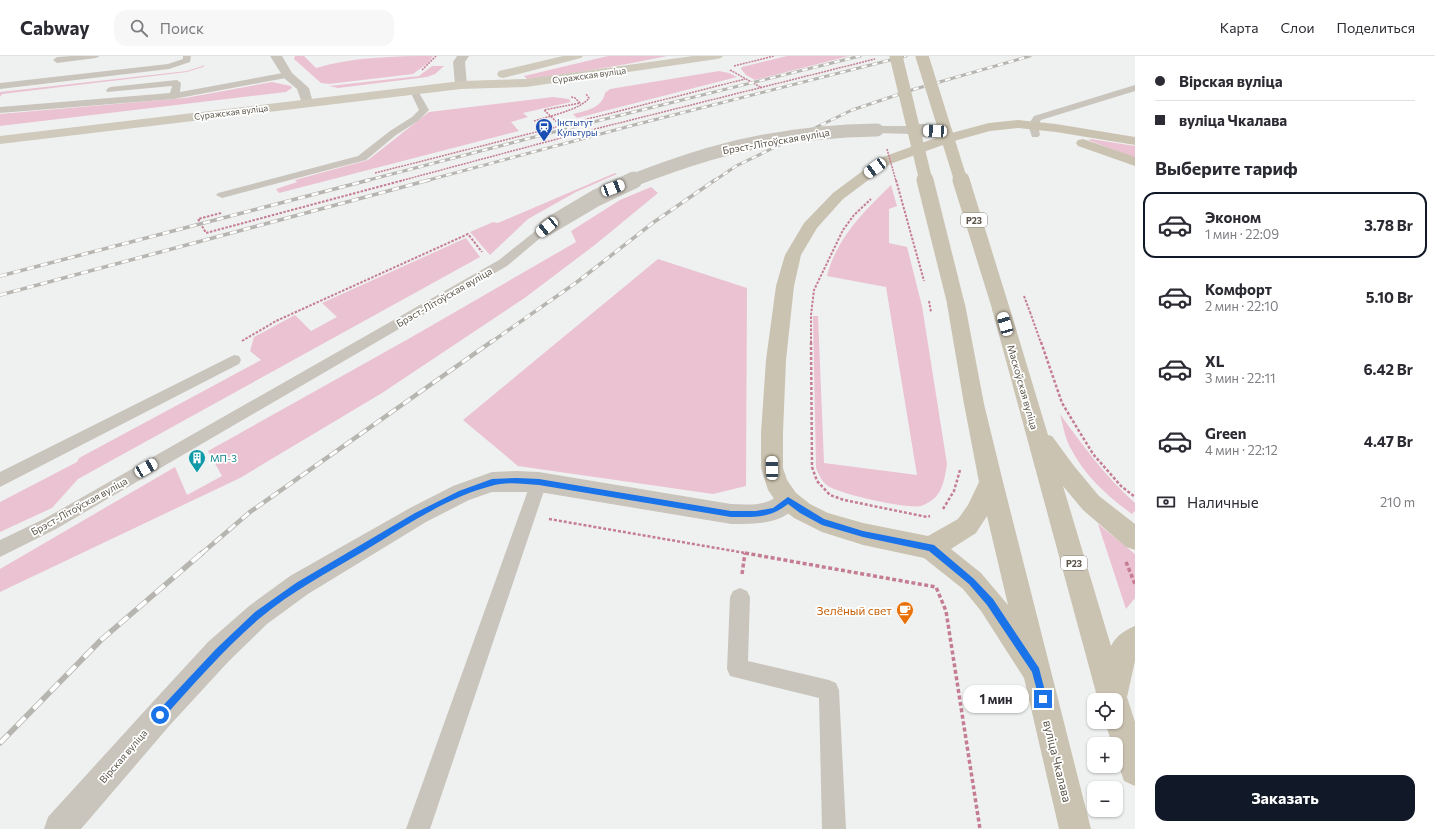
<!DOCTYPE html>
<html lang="ru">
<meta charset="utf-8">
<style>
:root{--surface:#fff;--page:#f7f7f7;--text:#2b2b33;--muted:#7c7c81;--line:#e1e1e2;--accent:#111827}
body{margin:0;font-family:Commissioner,sans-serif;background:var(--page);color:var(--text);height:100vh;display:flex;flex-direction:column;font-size:15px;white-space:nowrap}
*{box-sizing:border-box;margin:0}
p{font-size:13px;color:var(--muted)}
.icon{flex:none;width:22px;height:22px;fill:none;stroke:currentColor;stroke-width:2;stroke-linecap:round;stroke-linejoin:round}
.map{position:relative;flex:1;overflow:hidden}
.sheet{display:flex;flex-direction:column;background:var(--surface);width:300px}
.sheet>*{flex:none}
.guide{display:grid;align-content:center;height:88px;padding:0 20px;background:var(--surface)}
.tools{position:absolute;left:1087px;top:637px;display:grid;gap:8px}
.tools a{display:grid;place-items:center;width:36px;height:36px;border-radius:8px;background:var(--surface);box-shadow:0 1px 3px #0004;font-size:20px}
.end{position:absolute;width:18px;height:18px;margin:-9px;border:5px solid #1a73e8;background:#fff;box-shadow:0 0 0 2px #fff}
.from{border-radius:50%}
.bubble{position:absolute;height:28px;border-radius:12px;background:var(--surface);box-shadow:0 1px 3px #0004;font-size:13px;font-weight:700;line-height:28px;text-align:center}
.car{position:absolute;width:12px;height:24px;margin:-12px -6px;border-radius:5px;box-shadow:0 0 3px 1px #0007;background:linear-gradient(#fff 24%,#345 0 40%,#fff 0 76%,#345 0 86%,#fff 0)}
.guide b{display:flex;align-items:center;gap:14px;height:38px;font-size:15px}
.guide b+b{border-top:1px solid var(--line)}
.guide i{width:10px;height:10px;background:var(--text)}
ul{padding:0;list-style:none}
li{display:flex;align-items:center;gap:12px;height:66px;margin:0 8px 6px;padding:0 12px;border:2px solid transparent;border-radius:12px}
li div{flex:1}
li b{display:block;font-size:15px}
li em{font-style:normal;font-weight:700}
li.on{border-color:var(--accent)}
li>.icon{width:36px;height:36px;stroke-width:1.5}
h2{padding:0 20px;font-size:18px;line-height:48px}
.pay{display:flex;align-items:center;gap:10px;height:44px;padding:0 20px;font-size:15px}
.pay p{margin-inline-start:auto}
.button{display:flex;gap:8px;margin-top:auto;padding:8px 20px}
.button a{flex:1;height:46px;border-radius:12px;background:var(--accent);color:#fff;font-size:16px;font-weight:700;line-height:46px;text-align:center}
header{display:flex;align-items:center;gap:24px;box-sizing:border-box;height:56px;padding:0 20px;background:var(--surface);border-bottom:1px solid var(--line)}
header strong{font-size:19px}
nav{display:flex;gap:22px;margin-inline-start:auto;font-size:14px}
.search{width:280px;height:36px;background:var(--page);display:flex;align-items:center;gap:10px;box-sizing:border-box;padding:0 14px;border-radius:12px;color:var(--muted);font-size:15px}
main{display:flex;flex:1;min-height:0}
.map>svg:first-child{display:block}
</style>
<header>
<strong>Cabway</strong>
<div class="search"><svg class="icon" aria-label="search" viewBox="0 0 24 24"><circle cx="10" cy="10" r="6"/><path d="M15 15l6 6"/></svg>Поиск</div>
<nav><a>Карта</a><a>Слои</a><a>Поделиться</a></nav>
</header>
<main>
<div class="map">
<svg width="1135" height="773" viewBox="0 0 1135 773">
<rect width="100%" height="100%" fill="#eff1f1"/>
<path fill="#ebc2d2" d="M 295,0 L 304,0 L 316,12 C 353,1 395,0 433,0 L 428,7 L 413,18 L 329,28 L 321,27 L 294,3 Z
M 608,0 L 667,0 C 621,10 574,17 527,23 L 524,20 Z
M 787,0 L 849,0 L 755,24 L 746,19 L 741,13 L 742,11 Z
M 205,9 L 203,11 L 187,16 L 2,38 L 0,41 L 0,36 L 187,15 Z
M 432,10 L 444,10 L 435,18 L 427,21 L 338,32 L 329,30 L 419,20 Z
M 719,15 L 729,17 L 737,21 L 577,62 L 573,58 C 586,55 602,52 605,37 L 610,33 Z
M 272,26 L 291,30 L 292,32 L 286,36 L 0,70 L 0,58 L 185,42 Z
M 553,41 L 569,43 L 571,46 L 523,57 L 528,61 L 511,66 L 519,75 L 279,137 L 276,133 L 297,126 L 295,124 L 368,104 L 429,56 Z
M 1091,83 L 1135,90 L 1135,102 L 1088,84 Z
M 615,117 L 617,118 L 576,136 L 528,163 L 490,199 L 470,176 L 493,166 L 498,167 Z
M 891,129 L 897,150 L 889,153 L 889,187 L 907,191 L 922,250 L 947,408 C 945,420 943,437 932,444 C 929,446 924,449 921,450 C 906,453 840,438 828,430 C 822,426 819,419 816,412 L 813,260 L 818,260 L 824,407 L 917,419 L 886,231 L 827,220 C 836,183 864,155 891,129 Z
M 651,131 L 658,137 L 596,188 L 526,241 L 382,337 L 240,422 L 0,536 L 0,513 L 175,411 L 187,439 L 222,420 L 208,395 L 410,282 L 576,186 L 571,175 L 620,144 Z
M 466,182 L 480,201 L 78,423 L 52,452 L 0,476 L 0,446 L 77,406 L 79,402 L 261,304 L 250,295 L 254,281 L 295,259 L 311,275 L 337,261 L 322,247 Z
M 658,203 L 747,232 L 746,430 L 713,438 L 518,410 L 463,364 Z
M 1060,358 C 1083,390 1105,420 1135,447 L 1135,455 L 1132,458 C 1108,441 1085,420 1071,393 C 1065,383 1063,369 1060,358 Z
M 1098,468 L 1135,498 L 1135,542 L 1126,553 Z"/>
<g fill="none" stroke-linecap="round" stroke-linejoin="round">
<path stroke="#c57d92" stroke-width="1.5" stroke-dasharray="2 1" stroke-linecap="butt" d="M 734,10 L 774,0
M 422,14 L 436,0
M 730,14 L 762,32
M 534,65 C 549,60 580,54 589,42 L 586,38
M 561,70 L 544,54 L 580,47 L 575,42 L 571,41
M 375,117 L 745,23
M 400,125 L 587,75 L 875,3"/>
<path stroke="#c57d92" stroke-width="2" stroke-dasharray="2.5 1.5" stroke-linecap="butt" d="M 221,157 L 198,163 L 206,177 L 404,124
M 929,245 L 931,256
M 1030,256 L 1041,287
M 242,285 L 276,265 L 468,178 L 482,196
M 811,287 L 811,259 L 814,234 L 843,174 L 854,159 L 871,143"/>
<path stroke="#c57d92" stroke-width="2.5" stroke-dasharray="3 2" stroke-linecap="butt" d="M 811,286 L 812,411 L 817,425 L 830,439 L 844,444 L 927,461 L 930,460
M 1041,286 L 1062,347 L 1093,398 L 1121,430 L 1135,441
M 943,453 L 954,435 L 960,414
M 549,463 L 751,498"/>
<path stroke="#c57d92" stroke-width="3.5" stroke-dasharray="4 2.5" stroke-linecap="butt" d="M 745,497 L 936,531 L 946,555 L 980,773
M 1126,506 L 1135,528
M 742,518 L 745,497"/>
<path fill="#cac5bc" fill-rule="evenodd" d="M 72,0 L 100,0 L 96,2 L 57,7 L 53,4 L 57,1 Z
M 183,0 L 191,0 L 190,6 L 169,13 L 0,33 L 0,27 L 168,8 L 183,3 Z
M 288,16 L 292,19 L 291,21 L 174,43 L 0,57 L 0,51 L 170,37 L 172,30 L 107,36 L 106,34 L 110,31 L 177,24 L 181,27 L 180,36 Z
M 1135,29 L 1135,35 L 1041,64 L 1038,69 L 1040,79 L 1038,81 L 1032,81 L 1028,69 L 1034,60 Z
M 414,32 L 418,35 L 429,54 L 418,65 L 396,79 L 366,104 L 222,142 L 216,139 L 218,137 L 358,100 L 390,75 L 412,61 L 419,54 L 410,35 Z
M 547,167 L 551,169 L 553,171 L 551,173 L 507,210 L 56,473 L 0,501 L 0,484 L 44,463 L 499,204 L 543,169 Z
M 234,299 L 239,300 L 241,304 L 239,308 L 0,431 L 0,416 Z
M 539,419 L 545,421 L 547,426 L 430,773 L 406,773 L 531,426 L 533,421 Z
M 740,532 L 747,535 L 750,541 L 748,605 L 829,624 L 836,627 L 839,634 L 846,773 L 822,773 L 819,642 L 730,620 L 727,613 L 730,541 L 733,535 Z"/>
<path fill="#cac5bc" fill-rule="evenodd" d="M 270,0 L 282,0 L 292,17 L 309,32 L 313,47 L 311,50 L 303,50 L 297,33 L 284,22 Z
M 457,0 L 469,0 L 465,6 L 467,29 L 465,32 L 457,32 L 455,29 L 453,6 Z
M 877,70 L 913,70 L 918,71 L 920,74 L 918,77 L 913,78 L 872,77 L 870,74 L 872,71 Z
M 517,415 L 539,416 L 731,448 C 743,448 757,450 769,445 C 781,440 780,431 796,437 L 800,444 C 787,469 755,468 731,468 L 539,436 L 492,436 L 469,444 L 426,466 L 308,538 L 267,568 L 228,606 L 170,669 L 81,773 L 44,773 L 48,761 L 150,649 L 208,586 L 249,550 L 290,520 L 410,452 L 453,430 L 492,416 Z"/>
<path fill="#cfcabc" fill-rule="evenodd" d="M 563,0 L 583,0 L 581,2 L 503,22 L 499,21 L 497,18 L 499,15 Z
M 693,0 L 723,0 L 721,2 L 717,3 L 526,31 L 461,33 L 0,88 L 0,80 L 461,25 L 526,23 Z"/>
<path fill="#cbc3b1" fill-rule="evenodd" d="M 1018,64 L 1056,68 L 1135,81 L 1135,89 L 1056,76 L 1018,72 L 990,75 L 954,85 L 890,108 L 843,143 L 817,172 L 801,199 L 794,230 L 786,304 L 783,377 L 783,412 L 787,424 L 796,437 L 810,448 L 828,457 L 863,467 L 928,480 L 958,463 L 968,449 L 979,426 L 964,348 L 947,248 L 950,244 L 956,242 L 962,244 L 965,248 L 984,348 L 1003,426 L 1091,773 L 1059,773 L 1024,622 L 981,555 L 963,533 L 924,502 L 863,489 L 822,476 L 794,462 L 780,451 L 768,434 L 761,412 L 761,377 L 766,304 L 776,230 L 785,199 L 804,167 L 833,137 L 880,102 L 944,79 L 989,67 ZM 987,460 L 1008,549 L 981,517 L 951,493 L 976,477 Z
M 1083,83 L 1135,101 L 1135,110 L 1078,90 L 1076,87 L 1078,84 Z
M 1001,247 L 1007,249 L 1010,253 L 1048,379 L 1052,380 L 1074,410 L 1099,440 L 1135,468 L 1135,494 L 1126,491 L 1083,454 L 1063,430 L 1111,590 C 1116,580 1125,574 1135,570 L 1135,605 L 1127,641 L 1135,666 L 1135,730 L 1124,725 L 1116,702 L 1116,688 L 1112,688 L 1105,666 L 1116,666 L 1116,644 L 1098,644 L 992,253 L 995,249 Z"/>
<defs>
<path id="rail-far3" d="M 365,125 L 577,70 L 860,0
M 425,125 L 634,69 L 906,0
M 714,125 L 736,110 L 852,54 L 915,33 L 1030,0"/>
<path id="rail-far2" d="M 0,220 L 369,124
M 0,239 L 429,124
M 490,287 L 577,226 L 654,166 L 715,124"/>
<path id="rail-far1" d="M 201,498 L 250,456 L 491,286"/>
<path id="rail" d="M 0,687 L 101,584 L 202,497"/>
</defs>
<use href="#rail-far3" stroke="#b7b5b0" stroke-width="3"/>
<use href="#rail-far2" stroke="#b7b5b0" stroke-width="3.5"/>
<use href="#rail-far1" stroke="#b7b5b0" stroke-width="4.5"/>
<use href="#rail" stroke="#b7b5b0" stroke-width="5.5"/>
<use href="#rail-far3" stroke="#fff" stroke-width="2" stroke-dasharray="5.5" stroke-linecap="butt"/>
<use href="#rail-far2" stroke="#fff" stroke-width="2.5" stroke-dasharray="7" stroke-linecap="butt"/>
<use href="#rail-far1" stroke="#fff" stroke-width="3" stroke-dasharray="9" stroke-linecap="butt"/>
<use href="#rail" stroke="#fff" stroke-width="4" stroke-dasharray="12" stroke-linecap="butt"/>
<path stroke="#c57d92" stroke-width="1.5" stroke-dasharray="2 1" stroke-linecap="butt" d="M 887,93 L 896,125"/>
<path stroke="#c57d92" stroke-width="2" stroke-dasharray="2.5 1.5" stroke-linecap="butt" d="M 896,124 L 924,225
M 1024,240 L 1030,256"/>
<path stroke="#cac5bc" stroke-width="13" d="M 913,74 L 946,76
M 631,125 C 657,115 682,106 709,98 C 764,82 820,75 877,74"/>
<path stroke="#cac5bc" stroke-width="17" d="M 547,171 L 596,142 L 634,124"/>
<path stroke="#cbc3b1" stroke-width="13" d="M 896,0 L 926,125
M 922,0 L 961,125"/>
<path stroke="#cbc3b1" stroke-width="17" d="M 925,124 L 956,248
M 961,124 L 1001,253"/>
</g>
<path fill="#1a73e8" d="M 517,422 L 539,423 L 731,455 L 756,455 L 773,452 L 788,441 L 824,463 L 863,475 L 934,489 L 974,523 L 993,543 L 1039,612 L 1047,643 L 1046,646 L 1043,648 L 1040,646 L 1032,616 L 987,549 L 969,528 L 929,495 L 863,481 L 822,469 L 800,457 L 788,448 C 769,463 754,461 731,461 L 539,429 C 524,428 506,425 491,430 C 445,442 404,471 364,495 C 329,516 292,535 260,562 C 225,592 194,628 163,662 L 160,663 L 157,662 L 155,659 L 157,656 L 216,593 L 255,556 L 296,527 L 415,457 L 459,435 L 492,423 Z"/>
<defs>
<symbol id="station-pin" viewBox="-11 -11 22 30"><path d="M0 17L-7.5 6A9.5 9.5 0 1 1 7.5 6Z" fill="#1a4fb4" stroke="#fff"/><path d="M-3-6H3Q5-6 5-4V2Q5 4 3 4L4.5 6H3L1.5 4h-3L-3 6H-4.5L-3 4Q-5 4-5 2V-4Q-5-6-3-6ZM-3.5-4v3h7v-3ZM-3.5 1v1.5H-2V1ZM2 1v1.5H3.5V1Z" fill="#fff"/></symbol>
<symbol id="building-pin" viewBox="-11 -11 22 30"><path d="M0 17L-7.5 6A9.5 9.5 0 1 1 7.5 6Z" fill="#0f9aa8" stroke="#fff"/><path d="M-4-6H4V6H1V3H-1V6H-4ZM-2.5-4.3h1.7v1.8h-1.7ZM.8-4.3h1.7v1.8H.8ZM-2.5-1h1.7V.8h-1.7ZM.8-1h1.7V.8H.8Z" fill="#fff"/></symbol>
<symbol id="cafe-pin" viewBox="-11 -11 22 30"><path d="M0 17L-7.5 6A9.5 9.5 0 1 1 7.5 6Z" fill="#e8710a" stroke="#fff"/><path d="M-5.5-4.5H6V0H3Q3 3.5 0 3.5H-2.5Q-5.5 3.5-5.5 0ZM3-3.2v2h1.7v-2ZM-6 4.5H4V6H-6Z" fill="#fff"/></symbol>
</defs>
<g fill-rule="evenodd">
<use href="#station-pin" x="534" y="61" width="20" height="27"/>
<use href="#building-pin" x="187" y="392" width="20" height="27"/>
<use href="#cafe-pin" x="895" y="544" width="20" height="27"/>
</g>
<g text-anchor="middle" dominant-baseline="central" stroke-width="3.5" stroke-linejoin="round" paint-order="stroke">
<g font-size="9" fill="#5b5549" stroke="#fff">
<text transform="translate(589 19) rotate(-8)">Суражская вуліца</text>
<text transform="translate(231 56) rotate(-7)">Суражская вуліца</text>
</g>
<g font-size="9" fill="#164399" stroke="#fff" text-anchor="start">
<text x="557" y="66">Інстытут<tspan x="557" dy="10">Культуры</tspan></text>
</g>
<g fill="#fff" stroke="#8c8880" stroke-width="1">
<rect x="961" y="157" width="26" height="14" rx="3"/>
<rect x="1061" y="500" width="26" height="14" rx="3"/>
</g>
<g font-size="9" font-weight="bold" fill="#5b5549">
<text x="974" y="164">Р23</text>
<text x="1074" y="507">Р23</text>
</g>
<g font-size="10" fill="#5b5549" stroke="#fff">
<text transform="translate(776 85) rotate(-10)">Брэст-Літоўская вуліца</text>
<text transform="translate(444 241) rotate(-30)">Брэст-Літоўская вуліца</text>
<text transform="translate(1023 331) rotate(74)">Маскоўская вуліца</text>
<text transform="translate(79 450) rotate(-29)">Брэст-Літоўская вуліца</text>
<text transform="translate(123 700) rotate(-49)">Вірская вуліца</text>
</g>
<g font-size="10" fill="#0d838f" stroke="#fff" text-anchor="start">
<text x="210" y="402">МП-3</text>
</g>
<g font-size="12" fill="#c56008" stroke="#fff" text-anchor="end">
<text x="892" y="554">Зелёный свет</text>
</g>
<g font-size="12" fill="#5b5549" stroke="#fff">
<text transform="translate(1058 705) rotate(76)">вуліца Чкалава</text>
</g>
</g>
</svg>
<div class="tools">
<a><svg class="icon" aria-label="locate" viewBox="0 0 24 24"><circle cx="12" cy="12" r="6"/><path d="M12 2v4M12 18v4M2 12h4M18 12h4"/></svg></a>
<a>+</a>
<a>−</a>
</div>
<i class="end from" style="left:160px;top:659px"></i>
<i class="end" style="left:1043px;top:643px"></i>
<div class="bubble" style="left:963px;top:629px;width:66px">1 мин</div>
<i class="car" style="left:935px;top:75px;rotate:273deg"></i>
<i class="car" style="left:875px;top:112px;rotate:234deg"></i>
<i class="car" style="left:613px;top:132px;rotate:69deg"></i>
<i class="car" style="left:547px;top:171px;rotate:231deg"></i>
<i class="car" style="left:1005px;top:268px;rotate:344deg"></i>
<i class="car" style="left:146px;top:412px;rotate:60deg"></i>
<i class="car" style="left:772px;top:412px;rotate:359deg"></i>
</div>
<section class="sheet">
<div class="guide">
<b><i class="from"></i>Вірская вуліца</b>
<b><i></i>вуліца Чкалава</b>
</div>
<h2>Выберите тариф</h2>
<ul>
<li class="on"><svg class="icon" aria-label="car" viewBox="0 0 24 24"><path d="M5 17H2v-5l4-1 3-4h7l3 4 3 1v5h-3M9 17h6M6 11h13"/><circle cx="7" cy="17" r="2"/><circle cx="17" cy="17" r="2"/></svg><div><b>Эконом</b><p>1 мин · 22:09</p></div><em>3.78 Br</em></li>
<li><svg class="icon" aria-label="car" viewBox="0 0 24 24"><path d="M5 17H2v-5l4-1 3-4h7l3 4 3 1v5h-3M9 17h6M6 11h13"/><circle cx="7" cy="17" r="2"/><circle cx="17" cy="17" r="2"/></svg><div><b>Комфорт</b><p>2 мин · 22:10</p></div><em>5.10 Br</em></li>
<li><svg class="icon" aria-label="car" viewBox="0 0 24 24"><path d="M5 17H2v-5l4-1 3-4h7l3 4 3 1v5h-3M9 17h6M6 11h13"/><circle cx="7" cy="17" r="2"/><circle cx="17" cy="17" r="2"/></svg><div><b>XL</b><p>3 мин · 22:11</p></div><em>6.42 Br</em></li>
<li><svg class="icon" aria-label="car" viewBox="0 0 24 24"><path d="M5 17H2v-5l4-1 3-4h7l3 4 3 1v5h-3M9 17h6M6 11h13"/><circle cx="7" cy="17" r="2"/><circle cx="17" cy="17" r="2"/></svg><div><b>Green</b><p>4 мин · 22:12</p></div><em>4.47 Br</em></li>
</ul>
<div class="pay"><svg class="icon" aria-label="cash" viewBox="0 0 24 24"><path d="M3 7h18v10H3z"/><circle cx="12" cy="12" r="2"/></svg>Наличные<p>210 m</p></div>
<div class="button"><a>Заказать</a></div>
</section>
</main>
